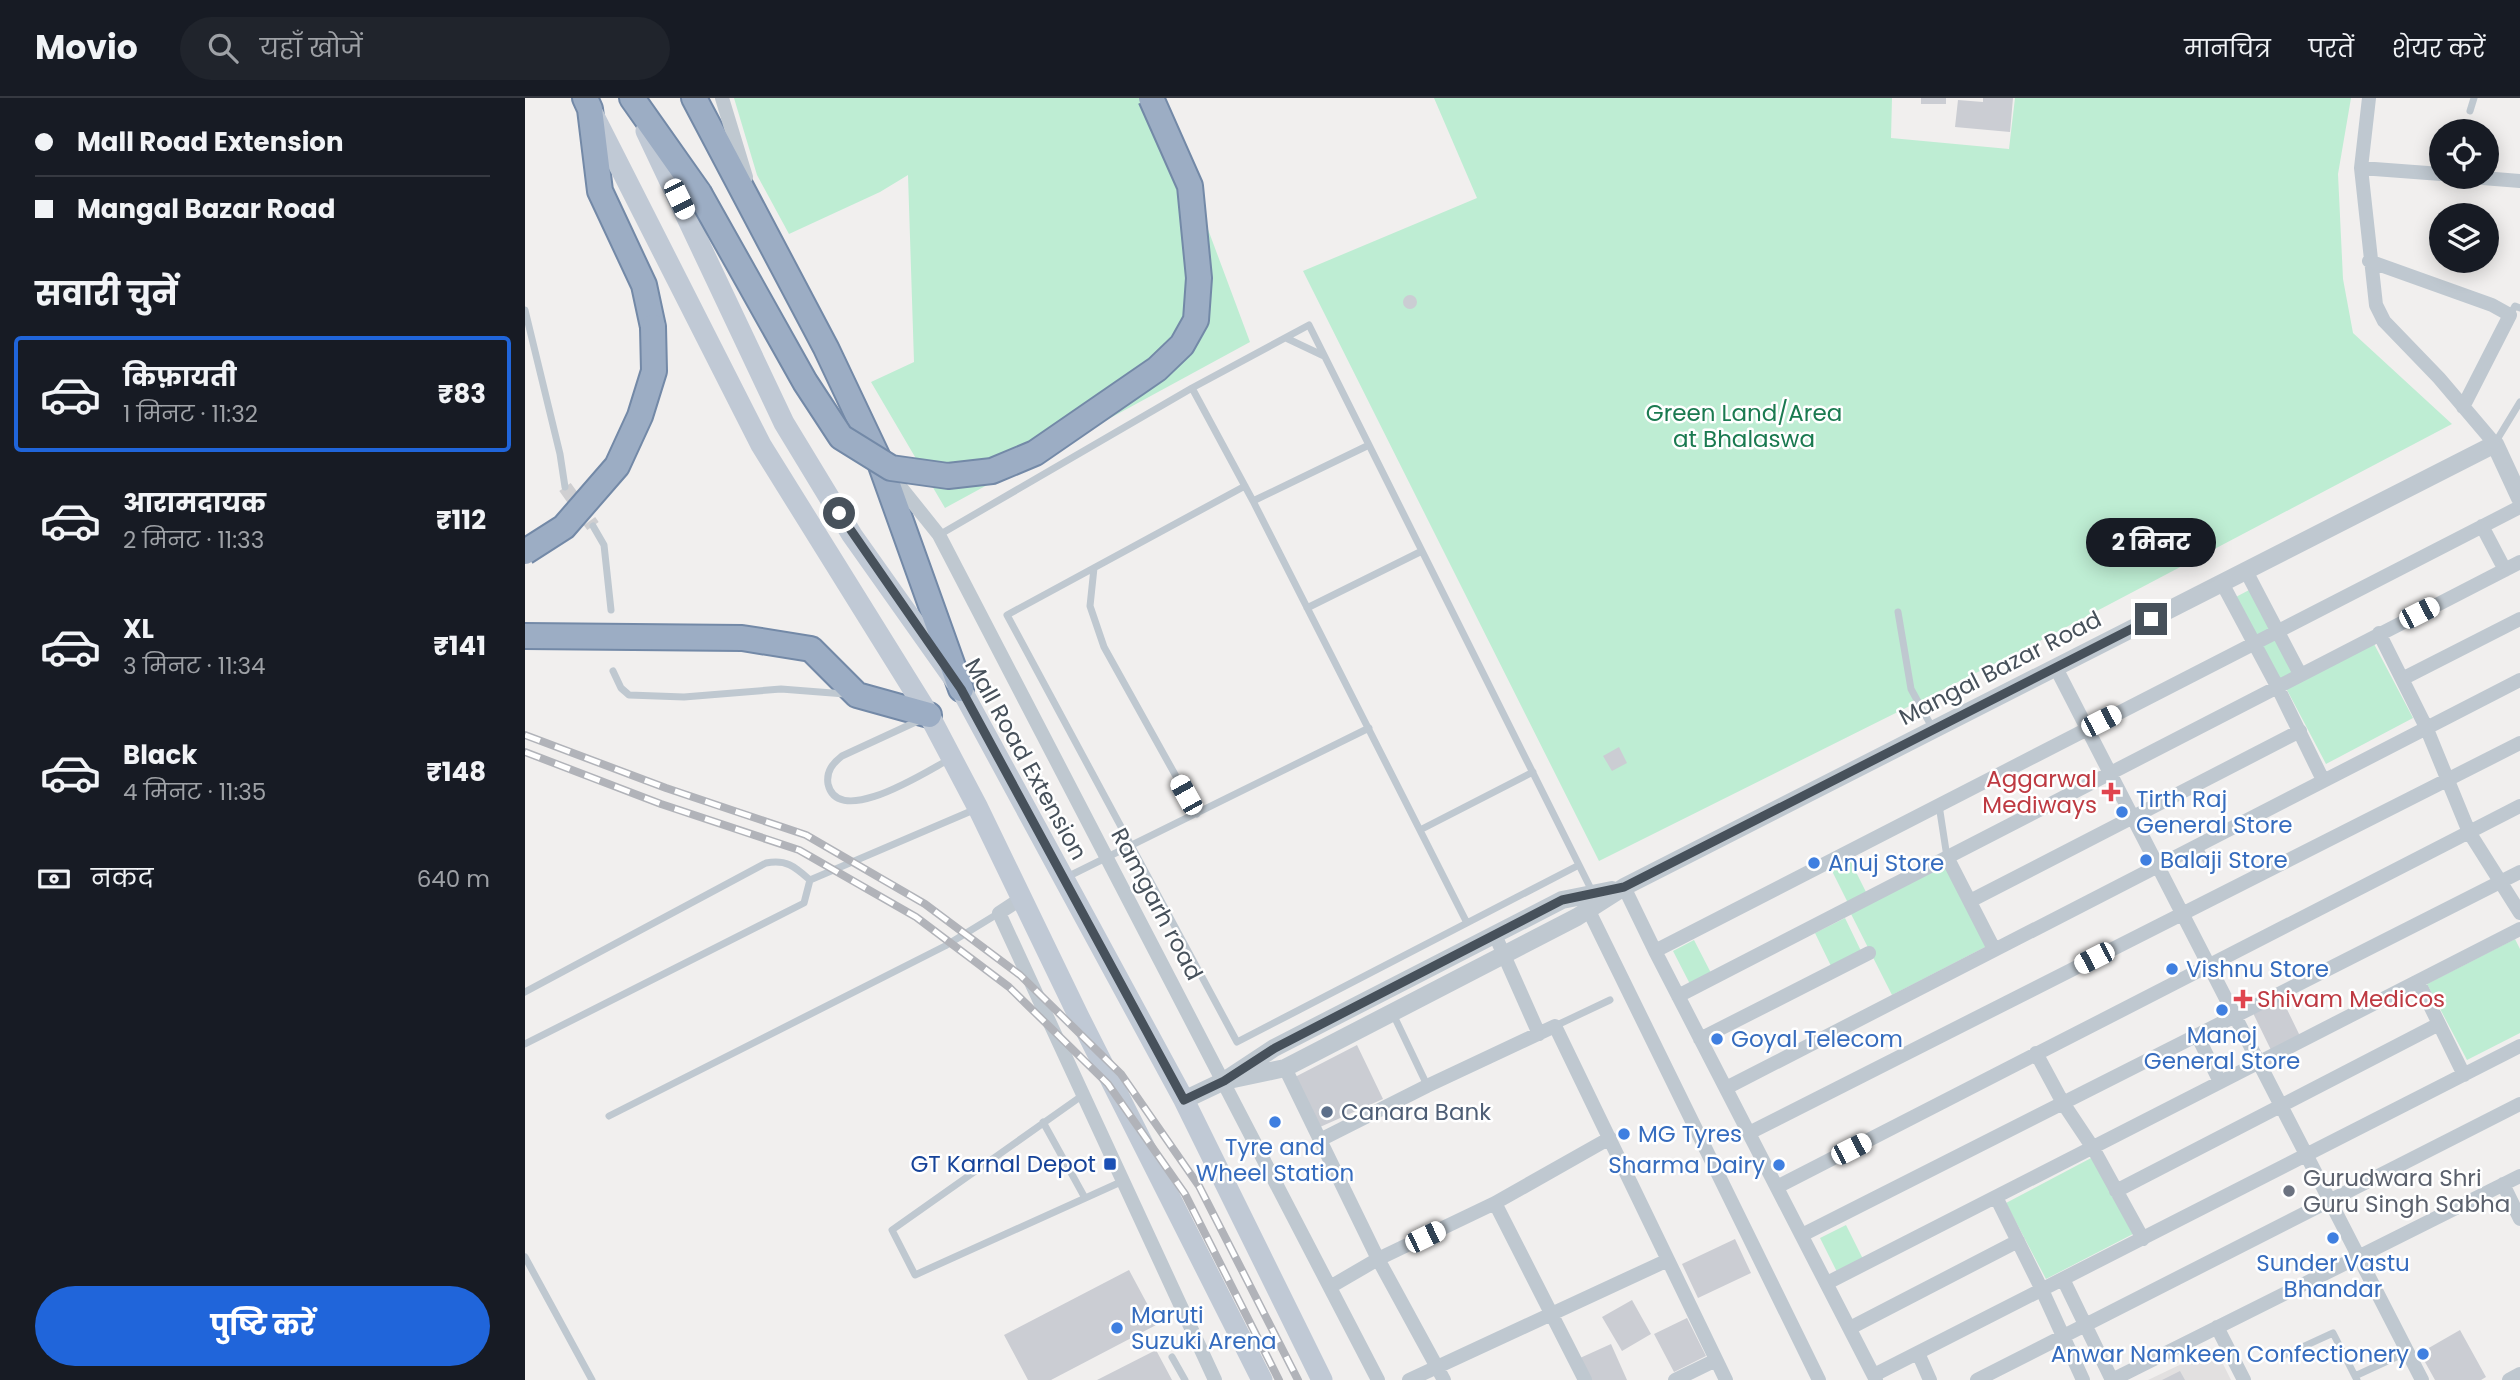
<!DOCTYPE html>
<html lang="hi">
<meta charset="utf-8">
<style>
:root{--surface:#171b24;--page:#20242c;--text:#f1f3f6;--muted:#9ea1a6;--line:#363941;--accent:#2065da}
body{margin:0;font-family:Poppins,"Noto Sans Devanagari",sans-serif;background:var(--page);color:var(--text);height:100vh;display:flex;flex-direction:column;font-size:26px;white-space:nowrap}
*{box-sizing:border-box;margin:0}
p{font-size:23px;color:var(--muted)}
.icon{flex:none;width:38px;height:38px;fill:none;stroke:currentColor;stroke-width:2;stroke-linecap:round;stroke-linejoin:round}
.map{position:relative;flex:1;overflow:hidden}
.sheet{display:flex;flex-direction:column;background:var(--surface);width:525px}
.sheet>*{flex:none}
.top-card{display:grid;align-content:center;height:154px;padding:0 35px;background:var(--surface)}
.controls{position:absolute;left:1904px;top:21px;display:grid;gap:14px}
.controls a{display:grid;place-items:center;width:70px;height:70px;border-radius:50%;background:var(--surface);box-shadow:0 4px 18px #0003;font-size:35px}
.end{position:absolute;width:32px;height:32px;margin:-16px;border:9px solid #47515b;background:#fff;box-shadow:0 0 0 4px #fff}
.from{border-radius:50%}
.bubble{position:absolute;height:49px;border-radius:24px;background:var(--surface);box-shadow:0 4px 18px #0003;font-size:23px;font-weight:700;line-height:49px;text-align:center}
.car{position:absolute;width:21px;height:42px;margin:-21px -10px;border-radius:9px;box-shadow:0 0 5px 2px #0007;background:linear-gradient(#fff 24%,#345 0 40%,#fff 0 76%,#345 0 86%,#fff 0)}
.top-card b{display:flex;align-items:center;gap:24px;height:66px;font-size:26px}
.top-card b+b{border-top:2px solid var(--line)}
.top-card i{width:18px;height:18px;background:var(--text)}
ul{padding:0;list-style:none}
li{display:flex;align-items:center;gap:21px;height:116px;margin:0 14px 10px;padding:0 21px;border:4px solid transparent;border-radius:7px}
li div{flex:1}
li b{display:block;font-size:26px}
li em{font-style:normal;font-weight:700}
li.selected{border-color:var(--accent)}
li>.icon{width:63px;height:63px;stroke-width:1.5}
h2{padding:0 35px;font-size:32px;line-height:84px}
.pay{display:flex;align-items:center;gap:18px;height:77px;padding:0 35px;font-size:26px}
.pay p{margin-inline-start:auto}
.action{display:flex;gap:14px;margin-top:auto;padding:14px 35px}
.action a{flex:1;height:80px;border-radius:42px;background:var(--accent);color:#fff;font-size:28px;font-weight:700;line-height:80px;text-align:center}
header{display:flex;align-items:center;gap:42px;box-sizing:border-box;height:98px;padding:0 35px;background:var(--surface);border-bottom:2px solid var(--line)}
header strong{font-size:33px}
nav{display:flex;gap:38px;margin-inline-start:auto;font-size:24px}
.search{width:490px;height:63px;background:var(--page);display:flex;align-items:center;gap:18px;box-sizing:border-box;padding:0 24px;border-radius:38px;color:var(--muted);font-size:26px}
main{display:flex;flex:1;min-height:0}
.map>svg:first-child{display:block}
</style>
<header>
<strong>Movio</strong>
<div class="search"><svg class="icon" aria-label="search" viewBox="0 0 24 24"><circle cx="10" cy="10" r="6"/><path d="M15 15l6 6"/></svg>यहाँ खोजें</div>
<nav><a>मानचित्र</a><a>परतें</a><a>शेयर करें</a></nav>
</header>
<main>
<section class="sheet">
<div class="top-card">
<b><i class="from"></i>Mall Road Extension</b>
<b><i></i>Mangal Bazar Road</b>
</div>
<h2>सवारी चुनें</h2>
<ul>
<li class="selected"><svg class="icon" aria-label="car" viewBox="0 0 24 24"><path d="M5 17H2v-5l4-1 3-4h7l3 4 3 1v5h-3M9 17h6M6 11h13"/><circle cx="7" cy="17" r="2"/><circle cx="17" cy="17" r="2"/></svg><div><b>किफ़ायती</b><p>1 मिनट · 11:32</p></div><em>₹83</em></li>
<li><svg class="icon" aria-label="car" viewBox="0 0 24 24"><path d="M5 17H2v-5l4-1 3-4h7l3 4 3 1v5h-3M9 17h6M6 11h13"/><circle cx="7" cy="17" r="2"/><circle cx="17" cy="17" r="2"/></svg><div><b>आरामदायक</b><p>2 मिनट · 11:33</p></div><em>₹112</em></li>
<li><svg class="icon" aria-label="car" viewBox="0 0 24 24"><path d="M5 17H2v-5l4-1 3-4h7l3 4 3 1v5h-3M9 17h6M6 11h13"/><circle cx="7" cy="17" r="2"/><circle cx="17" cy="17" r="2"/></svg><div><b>XL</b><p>3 मिनट · 11:34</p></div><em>₹141</em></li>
<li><svg class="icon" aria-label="car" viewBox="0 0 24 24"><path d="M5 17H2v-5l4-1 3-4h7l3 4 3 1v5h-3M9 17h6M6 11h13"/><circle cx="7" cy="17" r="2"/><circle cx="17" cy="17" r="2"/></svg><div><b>Black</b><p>4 मिनट · 11:35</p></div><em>₹148</em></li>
</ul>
<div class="pay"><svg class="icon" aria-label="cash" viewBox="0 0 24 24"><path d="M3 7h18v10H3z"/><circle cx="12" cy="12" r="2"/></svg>नकद<p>640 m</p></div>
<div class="action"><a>पुष्टि करें</a></div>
</section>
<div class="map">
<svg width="1995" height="1282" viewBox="0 0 1995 1282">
<rect width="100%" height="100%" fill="#f1efee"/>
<path fill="#e2e0e0" d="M 1690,1250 L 1706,1282 L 1623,1282 Z"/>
<path fill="#beedd3" d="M 209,0 L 634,0 L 725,244 L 420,410 L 346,284 L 389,264 L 383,77 L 355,94 L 264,136 L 232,77 Z
M 909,0 L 1367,0 L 1366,40 L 1484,51 L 1490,0 L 1826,0 L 1813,76 L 1818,181 L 1828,235 L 1927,326 L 1511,545 L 1074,763 L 778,173 L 952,100 Z
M 1726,491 L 1770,574 L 1753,582 L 1709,500 Z
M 1848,544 L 1888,620 L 1801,666 L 1761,590 Z
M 1324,760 L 1342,796 L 1323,805 L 1305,769 Z
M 1420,768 L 1462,848 L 1367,897 L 1325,814 Z
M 1320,820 L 1336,853 L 1306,868 L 1290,835 Z
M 1990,841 L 1995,851 L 1995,935 L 1942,962 L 1902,886 Z
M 1169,842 L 1186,875 L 1165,886 L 1148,853 Z
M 1568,1059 L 1608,1136 L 1521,1181 L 1481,1105 Z
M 1321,1127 L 1338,1161 L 1312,1174 L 1295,1140 Z"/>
<path fill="#cbcdd3" d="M 1396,0 L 1421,0 L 1421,6 L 1396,6 Z
M 1458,0 L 1488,0 L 1485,34 L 1430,29 L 1433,2 L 1458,4 Z
M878 204a7 7 0 1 1 14 0a7 7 0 1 1-14 0Z
M 1094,649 L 1102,665 L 1087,673 L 1078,658 Z
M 1756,899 L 1775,938 L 1746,952 L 1727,913 Z
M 832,947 L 858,1001 L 795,1029 L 770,979 Z
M 1210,1141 L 1226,1175 L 1173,1200 L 1157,1166 Z
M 604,1172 L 633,1226 L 526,1282 L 503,1282 L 479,1237 Z
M 1107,1202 L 1126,1236 L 1097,1253 L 1077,1219 Z
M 1162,1220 L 1181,1258 L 1149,1274 L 1129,1236 Z
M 1935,1232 L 1961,1279 L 1956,1282 L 1910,1282 L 1895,1255 Z
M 1086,1246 L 1102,1282 L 1065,1282 L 1055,1260 Z
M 631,1252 L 647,1282 L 572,1282 Z
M 1655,1273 L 1660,1282 L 1637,1282 Z"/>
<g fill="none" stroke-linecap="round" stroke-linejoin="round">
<path stroke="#cfcfd1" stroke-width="14" stroke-dasharray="14 7" stroke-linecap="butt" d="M 40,389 L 68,428"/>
<defs>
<path id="trunk" d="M 60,0 L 65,11 L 75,93 L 119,187 L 128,229
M 107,0 L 174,95
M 169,0 L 301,250 L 354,362 L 436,591
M 0,538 L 217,540 L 286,551 L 332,597 L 404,617"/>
</defs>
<use href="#trunk" stroke="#7389a7" stroke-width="28"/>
<path stroke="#bfc8d0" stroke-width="7" d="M 1945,13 L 1949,0
M 0,212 L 35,356 L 40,389
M 1985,217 L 1990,208 L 1995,210
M 761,240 L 799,258
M 667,290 L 728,403 L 942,825
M 1970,345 L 1995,304
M 720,388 L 482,517 L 712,944 L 1054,767
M 728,403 L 844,347
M 68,428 L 79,447 L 86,512
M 414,437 L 667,290 L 784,227 L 1068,795
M 569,470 L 565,508 L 579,549 L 672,716
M 782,510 L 897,453
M 1373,514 L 1386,591 L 1408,631
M 88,573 L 96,590 L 104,597 L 159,599 L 256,591 L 320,596
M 395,622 L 317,658 C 308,665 301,673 303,686 C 313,731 402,673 423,662
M 1414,707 L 1422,759
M 895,732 L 1008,674
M 1673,747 L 1683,767
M 542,779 L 844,630
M 285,782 L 451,711
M 0,894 L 241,765 C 262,761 270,769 285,782
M 868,916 L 902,987
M 1030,928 L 1085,902
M 0,946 L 279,805 L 285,782
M 558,997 L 367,1132 L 390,1177 L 598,1083
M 84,1018 L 420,848 L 474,815
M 518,1024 L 560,1100
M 0,1159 L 67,1282
M 647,1259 L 660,1282
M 1749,1262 L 1808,1235 L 1832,1282
M 1830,1278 L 1882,1254"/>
<path stroke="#bfc8d0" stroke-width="14" d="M 197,0 L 221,79
M 1844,0 L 1836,70 L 1851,207 L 1859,223 L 1914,280 L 1970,346
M 1836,70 L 1916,76
M 1945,79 L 1995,83
M 1844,163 L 1967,207 L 1985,217 L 1938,309
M 366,377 L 414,437 L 853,1282
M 1957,428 L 1980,472
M 1721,473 L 1775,576
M 1697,485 L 1752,588 L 1798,682
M 1854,535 L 1901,629 L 1944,734 L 1995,815
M 1531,570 L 1897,1282
M 1877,581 L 1995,521
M 1422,759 L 1469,851
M 1099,789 L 1130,853 L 1351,1282
M 497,800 L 474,815 L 690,1282
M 1445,803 L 1775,633
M 1063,811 L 1294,1282
M 970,837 L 1014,936
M 1130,853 L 1995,409
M 1893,883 L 1939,977
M 1153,898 L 1995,464
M 1672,937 L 1695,984
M 1175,941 L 1344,855
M 1511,955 L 1538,1005 L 1568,1050 L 1618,1141
M 760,970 L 853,1161 L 919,1282
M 1201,990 L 1995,582
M 1224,1035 L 1995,645
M 795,1042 L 902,988 L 1030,928 L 1201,1282
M 1978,1086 L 1995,1121
M 1252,1089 L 1995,708
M 1591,1093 L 1914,926
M 1471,1099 L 1517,1192 L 1558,1282
M 970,1105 L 1060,1282
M 1277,1137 L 1995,774
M 1538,1181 L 1587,1282
M 1302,1185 L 1995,831
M 805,1189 L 853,1161 L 970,1105 L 1085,1040
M 1692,1229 L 1719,1282
M 1325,1230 L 1493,1143
M 1393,1255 L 1405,1282
M 1349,1277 L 1995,948
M 884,1282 L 1143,1162
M 1150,1282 L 1191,1262
M 1452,1282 L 1995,1006
M 1587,1282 L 1995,1078
M 1984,1282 L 1995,1276"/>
<path stroke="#bfc8d0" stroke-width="18" d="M 699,983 L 760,970 L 1052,819 L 1099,789 L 1970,346 L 1995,400
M 659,1002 L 699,983 L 749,950 L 1037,802 L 1087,792"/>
<path stroke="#c0c9d5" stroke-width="21" d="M 68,16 L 236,347 L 404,617 L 453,710 L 554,919 L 737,1282
M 121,33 L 259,325 L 327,437 L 436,591 L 659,1002 L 797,1282"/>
<use href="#trunk" stroke="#9cadc4" stroke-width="24"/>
<defs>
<path id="rail" d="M 0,637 L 141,690 L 281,737 L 400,806 L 495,877 L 596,976 L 674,1088 L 773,1282
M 0,654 L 136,706 L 274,752 L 391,819 L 484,889 L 583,986 L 660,1096 L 754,1282"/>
</defs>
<use href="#rail" stroke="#b1b3b9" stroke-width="8"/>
<use href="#rail" stroke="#fff" stroke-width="5" stroke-dasharray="16" stroke-linecap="butt"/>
<defs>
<path id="trunk-bridge" d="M 174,95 L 280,284 L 316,339 L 366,370 L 423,378 L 467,373 L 510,355 L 632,271 L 657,247 L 671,222 L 674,180 L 665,88 L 626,0
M 0,454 L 39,429 L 92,368 L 115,318 L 129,273 L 128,229"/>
</defs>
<use href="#trunk-bridge" stroke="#7389a7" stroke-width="28" stroke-linecap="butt"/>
<use href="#trunk-bridge" stroke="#9cadc4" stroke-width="24"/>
</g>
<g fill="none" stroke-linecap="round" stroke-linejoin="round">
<path stroke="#47515b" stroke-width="9" d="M 314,415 L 436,591 L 659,1002 L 699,983 L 750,950 L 1037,802 L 1099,789 L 1626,521"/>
</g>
<g fill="#e0444e" stroke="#fff" stroke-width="2.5">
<path d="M1582.5 683.5h7v7h7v7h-7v7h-7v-7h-7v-7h7z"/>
<path d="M1714.5 890.5h7v7h7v7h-7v7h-7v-7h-7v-7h7z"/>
</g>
<g fill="#3f7fe0" stroke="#fff" stroke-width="2.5">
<circle cx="1597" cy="714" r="7"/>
<circle cx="1621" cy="762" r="7"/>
<circle cx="1289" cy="765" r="7"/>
<circle cx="1647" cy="871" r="7"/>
<circle cx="1697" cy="912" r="7"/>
<circle cx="1192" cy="941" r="7"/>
<circle cx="750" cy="1024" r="7"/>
<circle cx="1099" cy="1036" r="7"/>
<circle cx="1254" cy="1067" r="7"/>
<circle cx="1808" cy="1140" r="7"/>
<circle cx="592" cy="1230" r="7"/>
<circle cx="1898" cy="1256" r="7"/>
</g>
<circle fill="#5c6f8a" stroke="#fff" stroke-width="2.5" cx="802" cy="1014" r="7"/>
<rect fill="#1a4fb4" stroke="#fff" stroke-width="2.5" x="578" y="1059" width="14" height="14" rx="3.5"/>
<circle fill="#6b7280" stroke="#fff" stroke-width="2.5" cx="1764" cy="1093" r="7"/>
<g text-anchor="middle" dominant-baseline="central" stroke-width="5" stroke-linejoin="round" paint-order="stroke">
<g font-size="23" fill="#1a7a50" stroke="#fff">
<text x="1219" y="315">Green Land/Area<tspan x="1219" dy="26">at Bhalaswa</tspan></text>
</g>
<g font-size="23" fill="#47515b" stroke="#fff">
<text transform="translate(1475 570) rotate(-27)">Mangal Bazar Road</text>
<text transform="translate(501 661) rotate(61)">Mall Road Extension</text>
<text transform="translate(632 806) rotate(62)">Ramgarh road</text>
</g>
<g font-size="23" fill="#be3a42" stroke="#fff" text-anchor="end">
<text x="1572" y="681">Aggarwal<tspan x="1572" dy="26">Mediways</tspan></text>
<text x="1732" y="901" text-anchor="start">Shivam Medicos</text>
</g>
<g font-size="23" fill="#366cbe" stroke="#fff" text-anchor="start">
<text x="1611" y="701">Tirth Raj<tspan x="1611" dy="26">General Store</tspan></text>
<text x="1635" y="762">Balaji Store</text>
<text x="1303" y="765">Anuj Store</text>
<text x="1661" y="871">Vishnu Store</text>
<text x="1697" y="937" text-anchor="middle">Manoj<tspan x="1697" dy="26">General Store</tspan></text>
<text x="1206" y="941">Goyal Telecom</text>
<text x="1113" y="1036">MG Tyres</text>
<text x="750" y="1049" text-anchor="middle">Tyre and<tspan x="750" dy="26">Wheel Station</tspan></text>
<text x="1240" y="1067" text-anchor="end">Sharma Dairy</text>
<text x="1808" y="1165" text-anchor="middle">Sunder Vastu<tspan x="1808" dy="26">Bhandar</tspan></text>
<text x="606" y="1217">Maruti<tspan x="606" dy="26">Suzuki Arena</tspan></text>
<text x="1884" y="1256" text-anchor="end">Anwar Namkeen Confectionery</text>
</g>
<g font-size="23" fill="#4e5e75" stroke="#fff" text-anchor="start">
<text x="816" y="1014">Canara Bank</text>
</g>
<g font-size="23" fill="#164399" stroke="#fff" text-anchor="end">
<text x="571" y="1066">GT Karnal Depot</text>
</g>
<g font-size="23" fill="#5b616d" stroke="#fff" text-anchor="start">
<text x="1778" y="1080">Gurudwara Shri<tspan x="1778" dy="26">Guru Singh Sabha</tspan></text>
</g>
</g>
</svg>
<div class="controls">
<a><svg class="icon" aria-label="locate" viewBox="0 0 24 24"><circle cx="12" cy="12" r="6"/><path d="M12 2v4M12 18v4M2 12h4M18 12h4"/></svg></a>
<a><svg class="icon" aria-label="layers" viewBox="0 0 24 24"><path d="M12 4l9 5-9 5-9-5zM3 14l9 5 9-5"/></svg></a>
</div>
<i class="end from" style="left:314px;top:415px"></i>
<i class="end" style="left:1626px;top:521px"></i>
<div class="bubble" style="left:1561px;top:420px;width:130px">2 मिनट</div>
<i class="car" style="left:154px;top:101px;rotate:154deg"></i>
<i class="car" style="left:1894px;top:515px;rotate:63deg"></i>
<i class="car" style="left:1576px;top:623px;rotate:63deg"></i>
<i class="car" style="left:661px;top:697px;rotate:331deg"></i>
<i class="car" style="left:1569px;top:860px;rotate:243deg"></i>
<i class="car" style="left:1326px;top:1051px;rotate:63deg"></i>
<i class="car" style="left:900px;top:1139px;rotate:64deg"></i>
</div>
</main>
